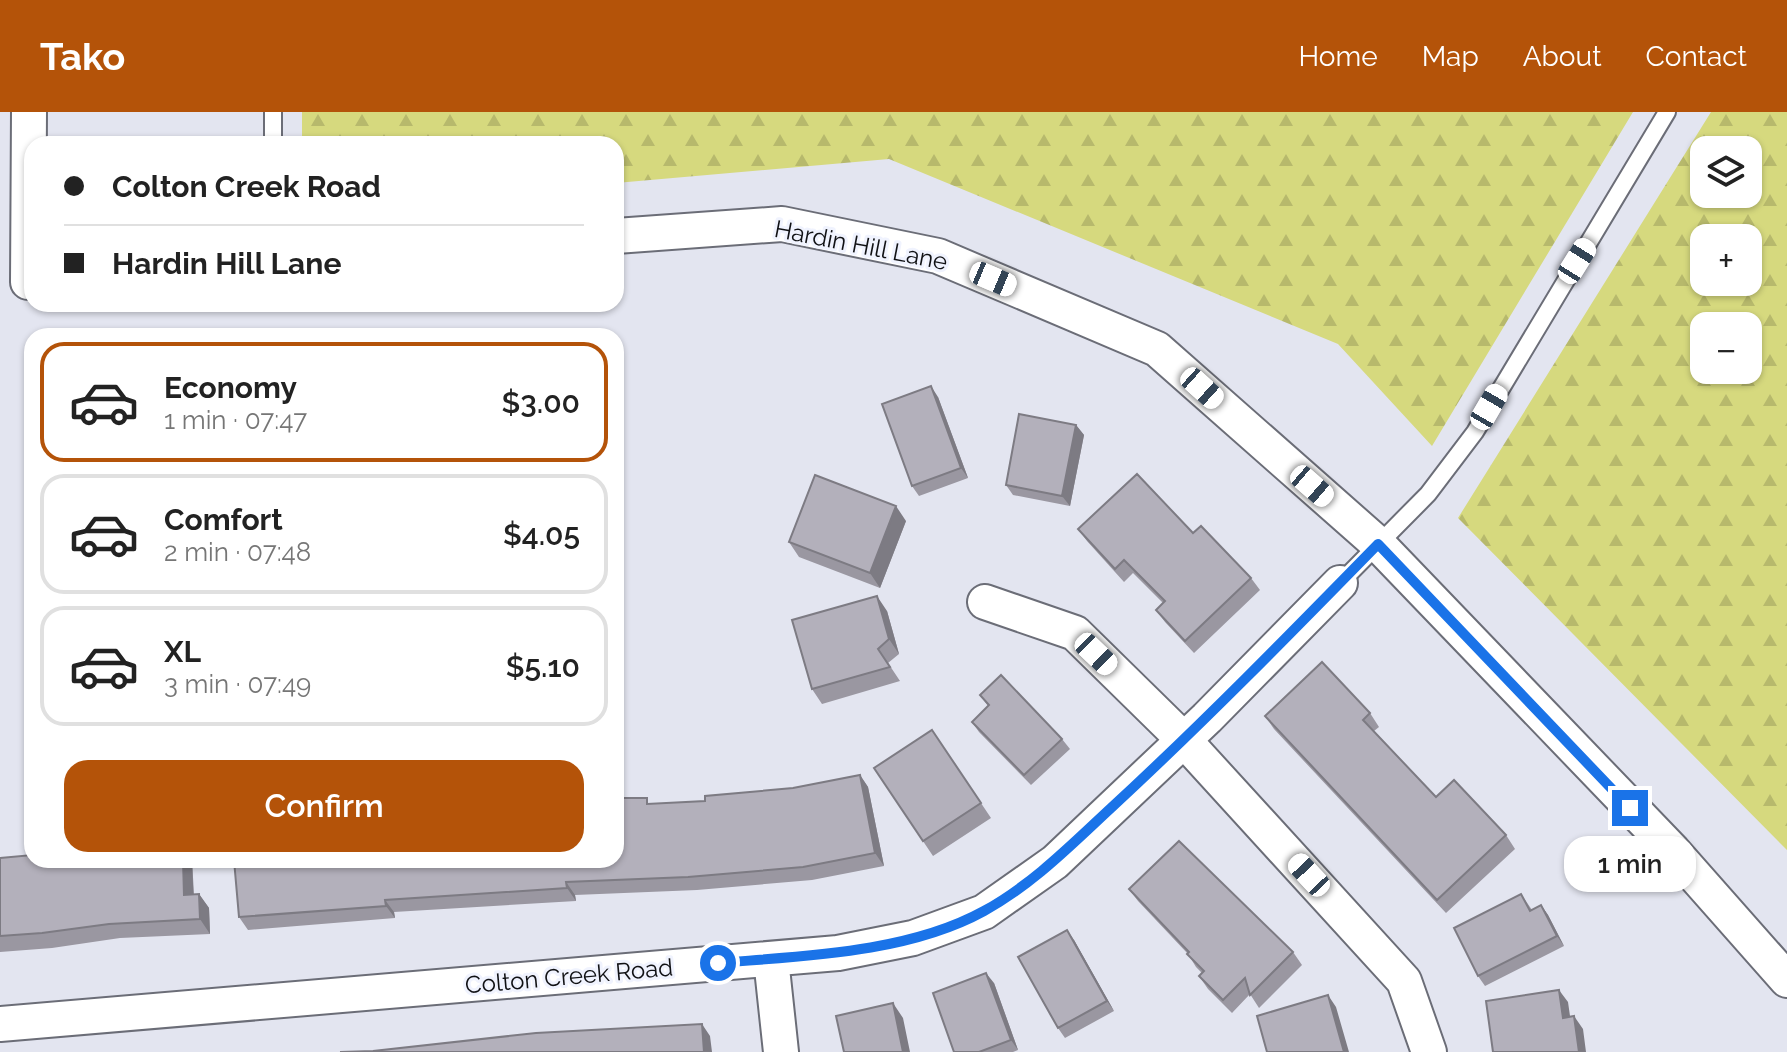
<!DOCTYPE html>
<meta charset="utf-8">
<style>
:root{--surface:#fff;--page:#f2f2f2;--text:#222;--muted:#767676;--line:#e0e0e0;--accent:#b45309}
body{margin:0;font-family:Raleway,sans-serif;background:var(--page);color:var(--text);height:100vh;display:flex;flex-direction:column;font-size:30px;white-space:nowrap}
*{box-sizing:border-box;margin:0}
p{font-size:26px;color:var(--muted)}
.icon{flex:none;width:44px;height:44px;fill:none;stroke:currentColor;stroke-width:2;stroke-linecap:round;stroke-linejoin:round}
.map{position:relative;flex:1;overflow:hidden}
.drawer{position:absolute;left:24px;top:216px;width:600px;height:540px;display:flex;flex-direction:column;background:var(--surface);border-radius:24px;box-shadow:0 2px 6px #0004}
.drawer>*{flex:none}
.hud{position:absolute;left:24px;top:24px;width:600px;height:176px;border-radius:24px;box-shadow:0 2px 6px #0004;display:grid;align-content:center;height:176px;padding:0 40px;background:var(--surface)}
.fabs{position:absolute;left:1690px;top:24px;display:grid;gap:16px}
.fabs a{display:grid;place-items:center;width:72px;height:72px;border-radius:16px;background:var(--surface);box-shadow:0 2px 6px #0004;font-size:40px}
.end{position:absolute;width:36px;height:36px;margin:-18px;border:10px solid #1a73e8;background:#fff;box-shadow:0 0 0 4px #fff}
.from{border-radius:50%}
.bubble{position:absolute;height:56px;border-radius:24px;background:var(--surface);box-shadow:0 2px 6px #0004;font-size:26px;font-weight:600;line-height:56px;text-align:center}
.car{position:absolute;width:24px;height:48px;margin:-24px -12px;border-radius:10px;box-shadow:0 0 6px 2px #0007;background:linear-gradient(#fff 24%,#345 0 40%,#fff 0 76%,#345 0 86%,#fff 0)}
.hud b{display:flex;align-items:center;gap:28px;height:76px;font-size:30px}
.hud b+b{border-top:2px solid var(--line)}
.hud i{width:20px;height:20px;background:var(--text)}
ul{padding:14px 0 0;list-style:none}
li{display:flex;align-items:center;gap:24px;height:120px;margin:0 16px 12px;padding:0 24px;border:4px solid var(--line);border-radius:24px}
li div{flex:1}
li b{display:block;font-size:30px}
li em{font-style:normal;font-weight:600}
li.active{border-color:var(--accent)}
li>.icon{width:72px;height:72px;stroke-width:1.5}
.primary-button{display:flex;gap:16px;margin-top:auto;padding:16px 40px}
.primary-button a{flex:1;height:92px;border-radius:24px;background:var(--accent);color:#fff;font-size:32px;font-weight:600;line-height:92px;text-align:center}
header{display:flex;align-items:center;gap:48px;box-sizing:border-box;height:112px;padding:0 40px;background:var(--accent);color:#fff}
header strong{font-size:38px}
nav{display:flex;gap:44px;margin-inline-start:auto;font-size:28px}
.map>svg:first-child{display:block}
</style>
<header>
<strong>Tako</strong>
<nav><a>Home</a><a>Map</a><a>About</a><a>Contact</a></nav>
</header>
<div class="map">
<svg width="1787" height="940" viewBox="0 0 1787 940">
<defs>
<pattern id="forest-firs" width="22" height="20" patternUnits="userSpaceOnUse" patternTransform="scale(2)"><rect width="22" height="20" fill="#d6d97e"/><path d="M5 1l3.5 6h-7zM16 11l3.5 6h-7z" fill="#b7b96c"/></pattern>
</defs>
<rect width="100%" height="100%" fill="#e3e5f0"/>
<path fill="url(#forest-firs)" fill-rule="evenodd" d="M 302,0 L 1633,0 L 1432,334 L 1338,232 L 889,47 L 616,71 L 616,32 L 302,32 Z
M 1711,0 L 1787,0 L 1787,738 L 1458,406 ZM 1704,38 L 1748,38 L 1748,82 L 1704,82 ZM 1704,126 L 1748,126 L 1748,170 L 1704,170 ZM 1704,214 L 1748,214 L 1748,258 L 1704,258 Z"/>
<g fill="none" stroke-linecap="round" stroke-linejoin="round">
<defs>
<path id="service" d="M 273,32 L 273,0
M 1340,471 L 1428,382 L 1475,320 L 1667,0"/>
<path id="minor" d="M 616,124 L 782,112 L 938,144 L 1157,237 L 1378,432 L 1673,739 L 1787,868
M 28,170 L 29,0
M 985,490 L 1075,521 L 1183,627 L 1404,869 L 1429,940
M 771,847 L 781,940
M 0,912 L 838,841 L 913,826 L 984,800 L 1055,750 L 1207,606 L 1340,471"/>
</defs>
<use href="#service" stroke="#6b6d77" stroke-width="20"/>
<use href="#minor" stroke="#6b6d77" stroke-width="38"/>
<use href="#service" stroke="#fff" stroke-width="16"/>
<use href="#minor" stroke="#fff" stroke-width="34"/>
</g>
<path fill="#9a97a1" d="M 938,285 L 968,366 L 919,384 L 912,374 Z
M 1076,313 L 1084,323 L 1070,394 L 1013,383 L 1006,373 Z
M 906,409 L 880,476 L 799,445 L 789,430 Z
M 1078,417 L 1193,421 L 1251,466 L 1260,478 L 1194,541 L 1165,510 L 1156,498 L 1163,491 L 1133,461 L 1124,470 L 1087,429 Z
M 887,499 L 899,542 L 888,551 L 900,569 L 822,592 L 812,577 Z
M 980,583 L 1062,627 L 1070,637 L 1031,673 L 979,620 L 972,610 L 988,594 Z
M 1370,601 L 1379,615 L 1374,619 L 1436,685 L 1506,723 L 1515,737 L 1446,801 L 1274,617 L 1265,604 Z
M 932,618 L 991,706 L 933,744 L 874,656 Z
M 860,663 L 868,675 L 884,754 L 812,768 L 697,778 L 575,783 L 576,789 L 394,800 L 395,806 L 248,818 L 239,805 L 651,692 L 705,689 L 793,676 Z
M 0,746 L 32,748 L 192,748 L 194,782 L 199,782 L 209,796 L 210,822 L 120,826 L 52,836 L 0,840 Z
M 1129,777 L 1293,840 L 1302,853 L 1259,896 L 1250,882 L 1232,901 L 1208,877 L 1199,864 L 1202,861 L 1196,855 L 1188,842 L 1138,789 Z
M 1521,782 L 1532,798 L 1541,793 L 1548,803 L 1564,834 L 1485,874 L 1478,864 Z
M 1074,828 L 1114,899 L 1065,926 L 1058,916 Z
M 994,871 L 1018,938 L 1013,940 L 954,940 Z"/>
<path fill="#7d7b83" d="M 931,274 L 938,285 L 968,366 L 961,356 Z
M 1076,313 L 1084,323 L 1070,394 L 1062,384 Z
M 896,394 L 906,409 L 880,476 L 870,461 Z
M 877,484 L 887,499 L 899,542 L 889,527 Z
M 860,663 L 868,675 L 884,754 L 875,741 Z
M 183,748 L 192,748 L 194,797 L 184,783 Z
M 566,770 L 575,783 L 576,789 L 567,776 Z
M 199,782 L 209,796 L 210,822 L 200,807 Z
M 385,788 L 394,800 L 395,806 L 386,794 Z
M 1541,793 L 1548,803 L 1564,834 L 1557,824 Z
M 1067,818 L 1074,828 L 1114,899 L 1107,889 Z
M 986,861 L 994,871 L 1018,938 L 1011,928 Z
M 1559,878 L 1568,890 L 1572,918 L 1563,906 Z
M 1328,883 L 1336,895 L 1349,940 L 1344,940 Z
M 893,891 L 903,906 L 910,940 L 903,940 Z
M 1574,904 L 1583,917 L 1586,940 L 1579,940 Z
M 702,912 L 710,924 L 712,940 L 704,940 Z"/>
<path fill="#b3b0bb" stroke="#7d7b83" stroke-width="2" d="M 931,274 L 961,356 L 912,374 L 882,292 Z
M 1019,302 L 1076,313 L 1062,384 L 1006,373 Z
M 1137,362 L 1193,421 L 1201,414 L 1251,466 L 1185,529 L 1156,498 L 1165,489 L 1124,448 L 1115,457 L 1078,417 Z
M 815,363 L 896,394 L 870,461 L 789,430 Z
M 877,484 L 889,527 L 878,537 L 890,555 L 812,577 L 792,508 Z
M 1322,550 L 1370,601 L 1363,608 L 1436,685 L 1454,668 L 1506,723 L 1437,788 L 1265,604 Z
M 1001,563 L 1062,627 L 1024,663 L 972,610 L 989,593 L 980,583 Z
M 932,618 L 981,691 L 923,729 L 874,656 Z
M 860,663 L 875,741 L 803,755 L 688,765 L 566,770 L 567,776 L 385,788 L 386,794 L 239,805 L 234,748 L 616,748 L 616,686 L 647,686 L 647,692 L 705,689 L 705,684 L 793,676 Z
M 1179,729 L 1293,840 L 1250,883 L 1245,866 L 1223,888 L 1199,864 L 1204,859 L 1187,842 L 1189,840 L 1129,777 Z
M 32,743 L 32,748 L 183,748 L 184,783 L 199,782 L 200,807 L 109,812 L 42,821 L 0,824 L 0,746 Z
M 1521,782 L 1530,799 L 1541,793 L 1557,824 L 1478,864 L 1454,816 Z
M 1067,818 L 1107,889 L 1058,916 L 1018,845 Z
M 986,861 L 1011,928 L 979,940 L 954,940 L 933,881 Z
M 1559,878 L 1563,906 L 1574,904 L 1579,940 L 1493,940 L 1486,889 Z
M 1328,883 L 1344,940 L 1267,940 L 1257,904 Z
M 893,891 L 903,940 L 844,940 L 836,904 Z
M 702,912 L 704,940 L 340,940 L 373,939 L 536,921 Z"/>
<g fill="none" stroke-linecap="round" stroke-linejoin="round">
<path stroke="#1a73e8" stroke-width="10" d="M 718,851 C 803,844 908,841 984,799 C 1033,772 1071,733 1111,696 C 1203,611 1290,522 1378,432 L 1630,696"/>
</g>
<g text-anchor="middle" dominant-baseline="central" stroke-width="6" stroke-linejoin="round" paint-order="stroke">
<g font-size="24" fill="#101114" stroke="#f0f3fe">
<text transform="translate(861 133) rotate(11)">Hardin Hill Lane</text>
<text transform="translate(569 864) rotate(-5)">Colton Creek Road</text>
</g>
</g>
</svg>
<div class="fabs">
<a><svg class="icon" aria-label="layers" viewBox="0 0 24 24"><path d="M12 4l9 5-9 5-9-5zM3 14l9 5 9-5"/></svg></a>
<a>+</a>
<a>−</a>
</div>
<i class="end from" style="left:718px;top:851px"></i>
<i class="end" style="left:1630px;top:696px"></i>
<div class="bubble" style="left:1564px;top:724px;width:132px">1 min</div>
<i class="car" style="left:1577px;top:149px;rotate:32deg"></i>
<i class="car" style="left:993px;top:167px;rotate:113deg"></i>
<i class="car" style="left:1202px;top:276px;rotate:132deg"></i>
<i class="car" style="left:1489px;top:295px;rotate:30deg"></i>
<i class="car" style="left:1312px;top:374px;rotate:131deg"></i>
<i class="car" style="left:1096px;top:542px;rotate:134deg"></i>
<i class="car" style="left:1309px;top:763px;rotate:317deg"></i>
<div class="hud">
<b><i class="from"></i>Colton Creek Road</b>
<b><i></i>Hardin Hill Lane</b>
</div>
<section class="drawer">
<ul>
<li class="active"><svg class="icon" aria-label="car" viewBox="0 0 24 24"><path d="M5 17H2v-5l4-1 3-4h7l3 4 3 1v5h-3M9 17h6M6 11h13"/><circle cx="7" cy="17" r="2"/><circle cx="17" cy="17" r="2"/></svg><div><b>Economy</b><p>1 min · 07:47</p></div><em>$3.00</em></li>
<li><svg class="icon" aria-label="car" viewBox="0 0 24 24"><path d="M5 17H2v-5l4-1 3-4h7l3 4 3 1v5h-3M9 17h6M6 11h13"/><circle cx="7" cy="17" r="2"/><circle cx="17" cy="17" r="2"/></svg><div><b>Comfort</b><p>2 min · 07:48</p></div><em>$4.05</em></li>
<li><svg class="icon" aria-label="car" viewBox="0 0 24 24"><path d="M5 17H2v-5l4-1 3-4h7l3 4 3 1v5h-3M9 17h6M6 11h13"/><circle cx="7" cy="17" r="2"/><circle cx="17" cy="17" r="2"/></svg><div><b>XL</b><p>3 min · 07:49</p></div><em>$5.10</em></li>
</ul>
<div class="primary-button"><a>Confirm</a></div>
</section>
</div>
